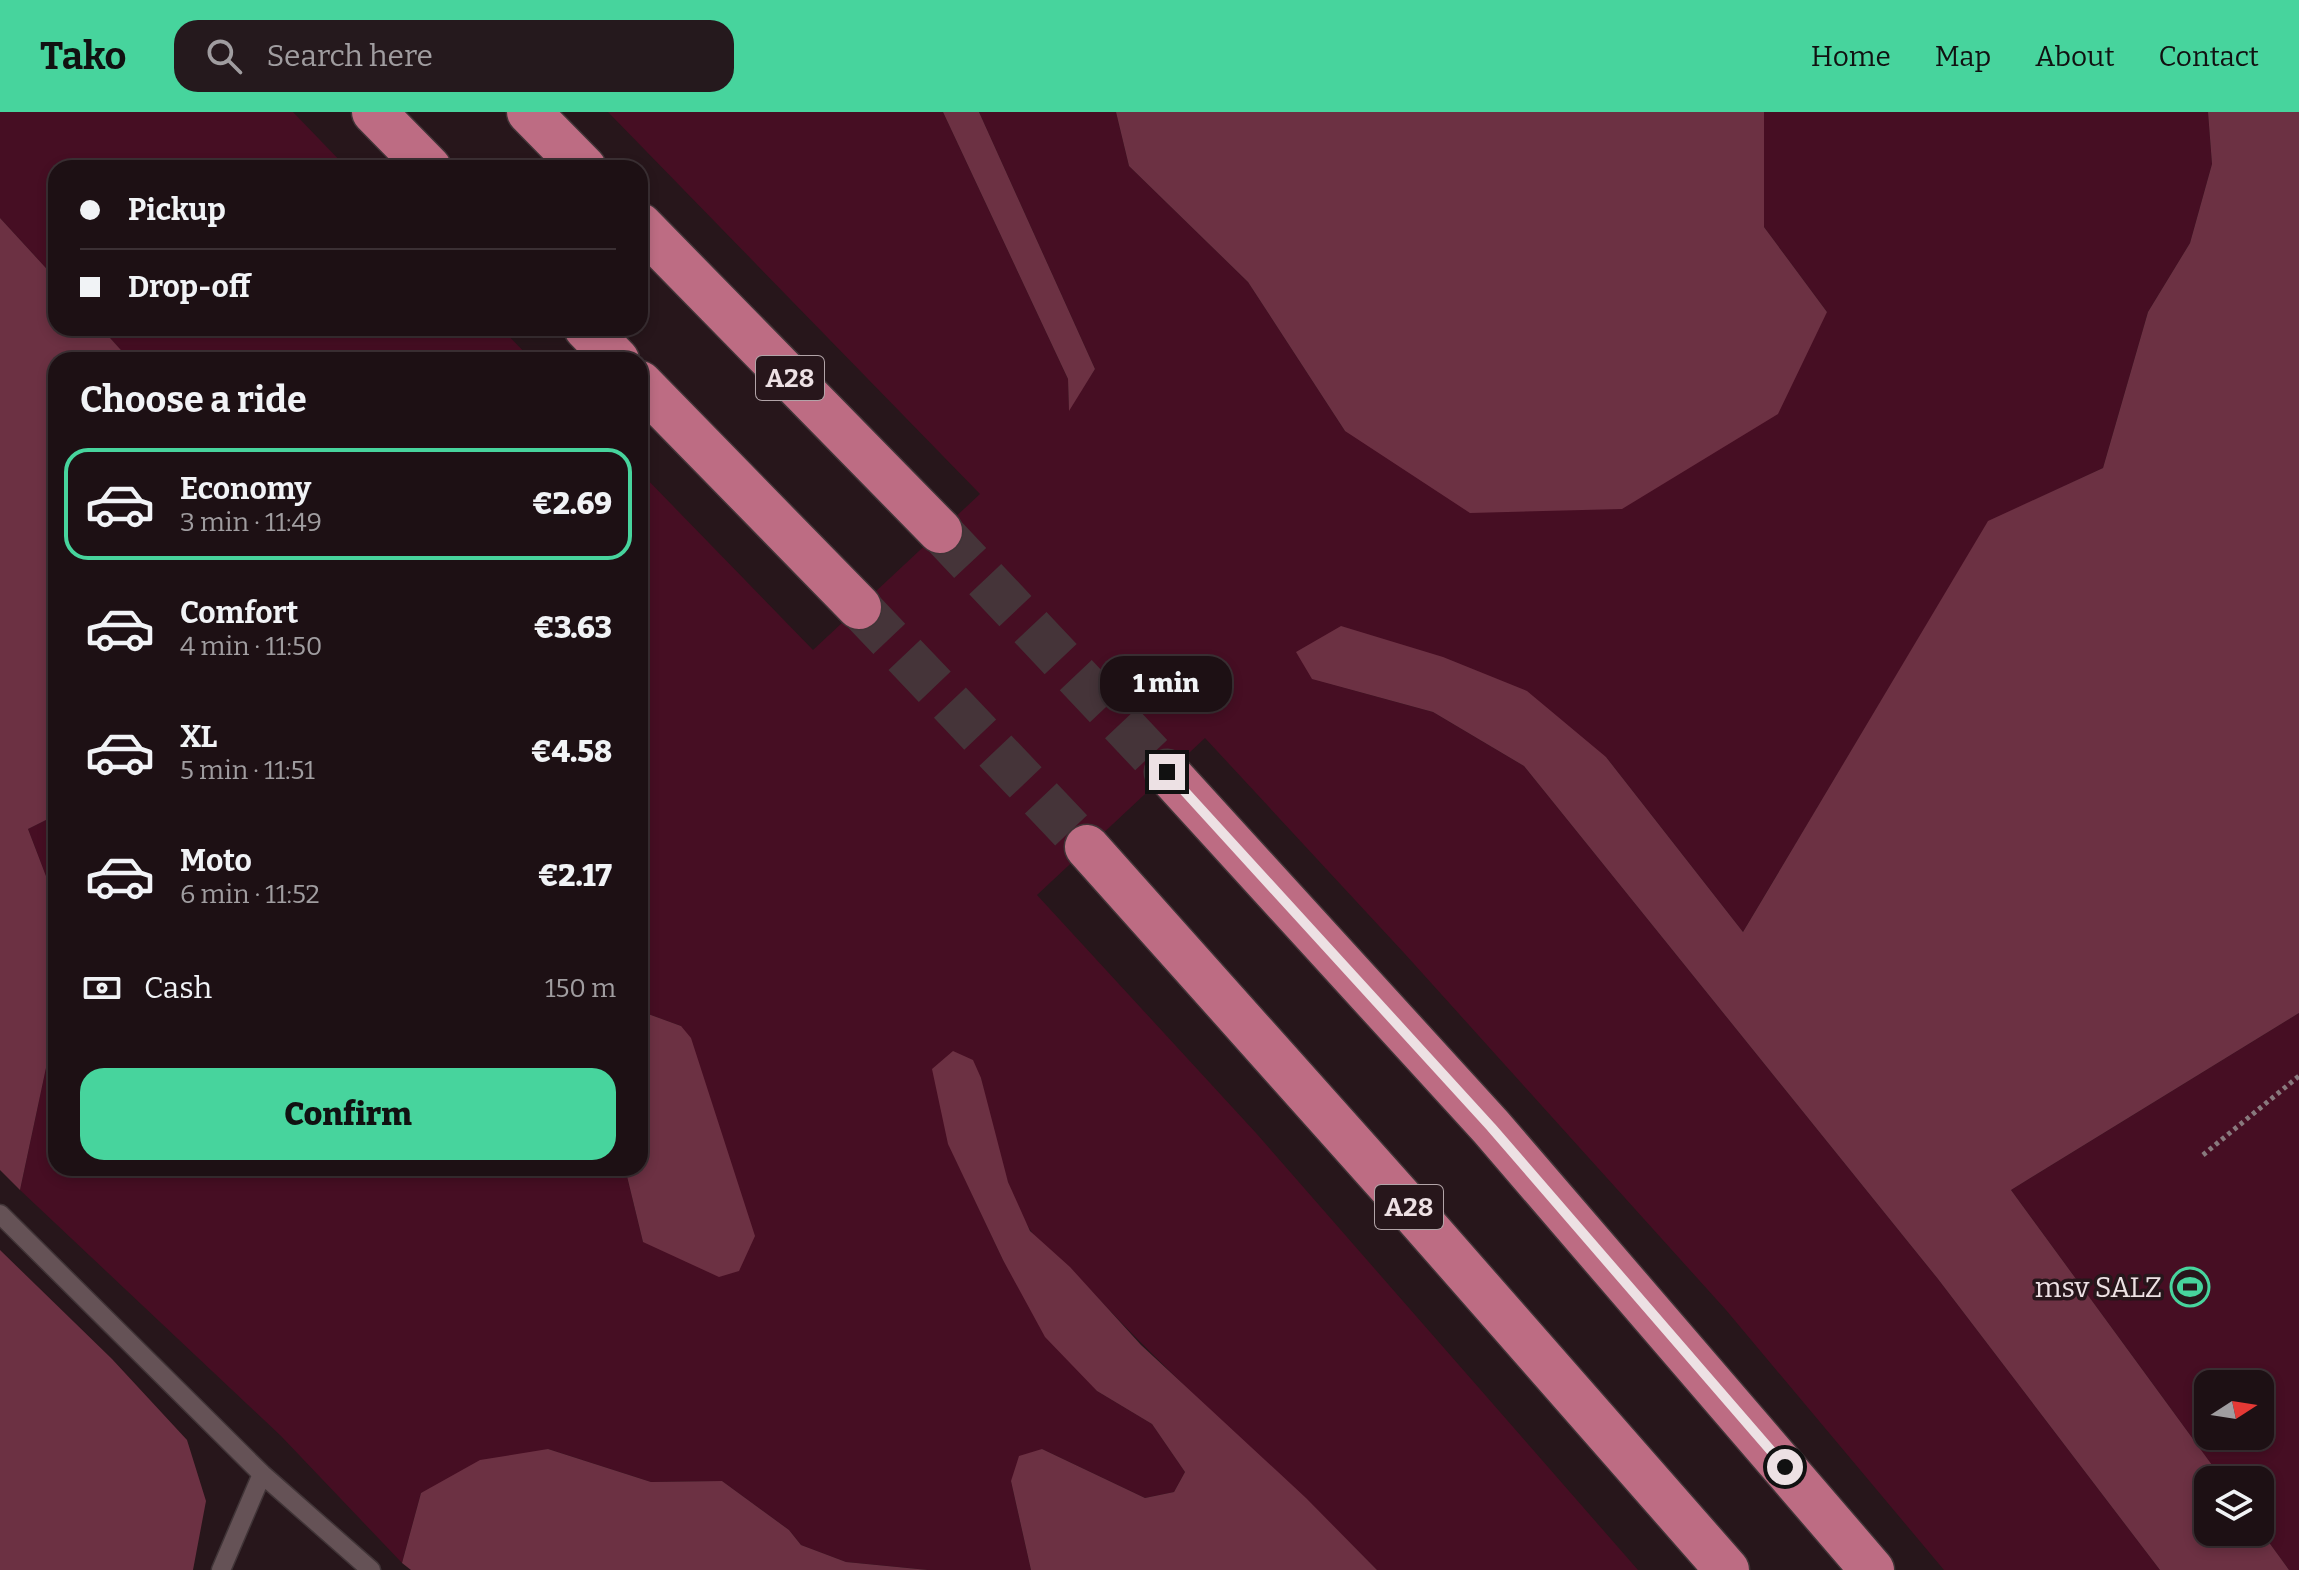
<!DOCTYPE html>
<meta charset="utf-8">
<style>
:root{--surface:#1d1014;--page:#25191d;--text:#f1f3f6;--muted:#a09da0;--line:#3b3034;--accent:#47d49d}
body{margin:0;font-family:Bitter,serif;background:var(--page);color:var(--text);height:100vh;display:flex;flex-direction:column;font-size:30px;white-space:nowrap}
*{box-sizing:border-box;margin:0}
p{font-size:26px;color:var(--muted)}
.icon{flex:none;width:44px;height:44px;fill:none;stroke:currentColor;stroke-width:2;stroke-linecap:round;stroke-linejoin:round}
.map{position:relative;flex:1;overflow:hidden}
.drawer{position:absolute;left:48px;top:240px;width:600px;height:824px;display:flex;flex-direction:column;background:var(--surface);border-radius:24px;box-shadow:0 4px 12px #0003,0 0 0 2px var(--line)}
.drawer>*{flex:none}
.hud{position:absolute;left:48px;top:48px;width:600px;height:176px;border-radius:24px;box-shadow:0 4px 12px #0003,0 0 0 2px var(--line);display:grid;align-content:center;height:176px;padding:0 32px;background:var(--surface)}
.needle{width:52px;rotate:78deg}
.buttons{position:absolute;left:2194px;top:1258px;display:grid;gap:16px}
.buttons a{display:grid;place-items:center;width:80px;height:80px;border-radius:16px;background:var(--surface);box-shadow:0 4px 12px #0003,0 0 0 2px var(--line);font-size:40px}
.end{position:absolute;width:36px;height:36px;margin:-18px;border:10px solid #ede1e4;background:#111;box-shadow:0 0 0 4px #111}
.from{border-radius:50%}
.bubble{position:absolute;height:56px;border-radius:24px;background:var(--surface);box-shadow:0 4px 12px #0003,0 0 0 2px var(--line);font-size:26px;font-weight:800;line-height:56px;text-align:center}
.hud b{display:flex;align-items:center;gap:28px;height:76px;font-size:30px}
.hud b+b{border-top:2px solid var(--line)}
.hud i{width:20px;height:20px;background:var(--text)}
ul{padding:0;list-style:none}
li{display:flex;align-items:center;gap:24px;height:112px;margin:0 16px 12px;padding:0 16px;border:4px solid transparent;border-radius:24px}
li div{flex:1}
li b{display:block;font-size:30px}
li em{font-style:normal;font-weight:800}
li.on{border-color:var(--accent)}
li>.icon{width:72px;height:72px;stroke-width:1.5}
h2{padding:0 32px;font-size:36px;line-height:96px}
.pay{display:flex;align-items:center;gap:20px;height:88px;padding:0 32px;font-size:30px}
.pay p{margin-inline-start:auto}
.button{display:flex;gap:16px;margin-top:auto;padding:16px 32px}
.button a{flex:1;height:92px;border-radius:24px;background:var(--accent);color:#111;font-size:32px;font-weight:800;line-height:92px;text-align:center}
header{display:flex;align-items:center;gap:48px;box-sizing:border-box;height:112px;padding:0 40px;background:var(--accent);color:#111}
header strong{font-size:38px}
nav{display:flex;gap:44px;margin-inline-start:auto;font-size:28px}
.search{width:560px;height:72px;background:var(--page);display:flex;align-items:center;gap:20px;box-sizing:border-box;padding:0 28px;border-radius:24px;color:var(--muted);font-size:30px}
.map>svg:first-child{display:block}
</style>
<header>
<strong>Tako</strong>
<div class="search"><svg class="icon" aria-label="search" viewBox="0 0 24 24"><circle cx="10" cy="10" r="6"/><path d="M15 15l6 6"/></svg>Search here</div>
<nav><a>Home</a><a>Map</a><a>About</a><a>Contact</a></nav>
</header>
<div class="map">
<svg width="2299" height="1458" viewBox="0 0 2299 1458">
<rect width="100%" height="100%" fill="#27161b"/>
<path fill="#460e23" fill-rule="evenodd" d="M 0,0 L 293,0 L 347,56 L 56,56 L 56,167 L 0,106 Z
M 608,0 L 943,0 L 1068,267 L 1069,297 L 1095,257 L 979,0 L 1116,0 L 1129,54 L 1248,170 L 1345,319 L 1827,200 L 1764,115 L 1764,0 L 2208,0 L 2212,52 L 2190,131 L 2148,200 L 2103,356 L 1988,410 L 1743,820 L 1606,645 L 1312,567 L 1433,600 L 1524,654 L 1938,1167 L 2160,1458 L 1944,1458 L 1726,1198 L 1405,842 L 1205,626 L 1037,783 L 1256,1021 L 1638,1458 L 1377,1458 C 1281,1361 1177,1273 1085,1172 C 1071,1156 1039,1133 1029,1116 C 1003,1072 992,1016 981,966 L 948,1031 L 1003,1148 L 1097,1279 L 1152,1312 L 1185,1360 L 1174,1380 L 1145,1386 L 1042,1337 L 1011,1369 L 1031,1458 L 928,1458 L 846,1450 L 801,1433 L 789,1418 L 722,1369 L 651,1370 L 548,1337 L 421,1381 L 402,1451 L 281,1324 L 20,1078 L 56,909 L 56,1056 L 625,1056 L 643,1130 L 681,914 L 640,899 L 640,360 L 813,538 L 980,382 Z
M 101,216 L 501,216 L 532,248 L 130,248 Z
M 56,703 L 56,805 L 54,785 L 28,717 Z
M 2299,901 L 2299,1458 L 2289,1458 L 2260,1418 L 2260,1368 L 2223,1368 L 2011,1078 ZM 2208,1272 L 2260,1272 L 2260,1324 L 2208,1324 Z"/>
<path fill="#6c3143" d="M 943,0 L 979,0 L 1095,257 L 1069,299 L 1068,267 Z
M 1116,0 L 1764,0 L 1764,115 L 1827,200 L 1778,302 L 1622,397 L 1470,401 L 1345,319 L 1248,170 L 1129,54 Z
M 2208,0 L 2299,0 L 2299,901 L 2011,1078 L 2223,1368 L 2208,1368 L 2208,1420 L 2260,1418 L 2289,1458 L 2160,1458 L 1938,1167 L 1524,654 L 1433,600 L 1312,567 L 1296,540 L 1341,514 L 1443,545 L 1527,579 L 1606,645 L 1743,820 L 1988,409 L 2103,356 L 2148,200 L 2190,131 L 2212,52 Z
M 0,106 L 56,167 L 56,216 L 101,216 L 130,248 L 56,248 L 56,703 L 28,717 L 54,785 L 56,909 L 20,1078 L 0,1058 Z
M 640,899 L 681,914 L 691,926 L 755,1124 L 739,1159 L 719,1165 L 643,1130 L 625,1056 L 640,1056 Z
M 953,939 L 973,948 L 981,966 L 1008,1070 L 1030,1119 L 1070,1155 L 1141,1233 L 1306,1386 L 1377,1458 L 1031,1458 L 1011,1369 L 1019,1344 L 1042,1337 L 1145,1386 L 1174,1380 L 1185,1360 L 1152,1312 L 1097,1279 L 1045,1225 L 1003,1148 L 948,1032 L 932,957 Z
M 0,1138 L 112,1247 L 187,1328 L 206,1389 L 193,1458 L 0,1458 Z
M 548,1337 L 651,1370 L 722,1369 L 789,1418 L 801,1433 L 846,1450 L 928,1458 L 411,1458 L 402,1451 L 421,1381 L 480,1348 Z"/>
<g fill="none" stroke-linecap="round" stroke-linejoin="round">
<path stroke="#453439" stroke-width="44" stroke-dasharray="44 22" stroke-linecap="butt" d="M 940,419 L 1167,660
M 859,495 L 1087,735"/>
<defs>
<path id="service" d="M 0,1102 L 262,1362 L 371,1458
M 221,1458 L 262,1362"/>
<path id="motorway" d="M 374,0 L 429,56
M 529,0 L 584,56
M 640,113 L 940,419
M 586,216 L 617,248
M 640,271 L 859,495
M 1167,660 L 1491,1015 L 1872,1458
M 1087,735 L 1405,1091 L 1727,1458"/>
</defs>
<use href="#service" stroke="#403437" stroke-width="21"/>
<use href="#motorway" stroke="#403437" stroke-width="47"/>
<path stroke="#88797d" stroke-width="5" stroke-dasharray="4 4" stroke-linecap="butt" d="M 2203,1043 L 2299,964"/>
<use href="#service" stroke="#655256" stroke-width="18"/>
<use href="#motorway" stroke="#bd6c83" stroke-width="44"/>
</g>
<g fill="none" stroke-linecap="round" stroke-linejoin="round">
<path stroke="#ede1e4" stroke-width="10" d="M 1167,660 L 1491,1015 L 1785,1355"/>
</g>
<defs>
<symbol id="stadium-ring" viewBox="-11 -11 22 22"><circle r="9.5" fill="#27161b" stroke="#47d49d" stroke-width="1.5"/><path d="M0-5a6.5 5 0 1 0 0 10a6.5 5 0 1 0 0-10ZM-3.5-1.8h7v3.6h-7Z" fill="#47d49d"/></symbol>
</defs>
<g fill-rule="evenodd">
<use href="#stadium-ring" x="2168" y="1153" width="44" height="44"/>
</g>
<g text-anchor="middle" dominant-baseline="central" stroke-width="7" stroke-linejoin="round" paint-order="stroke">
<g fill="#27161b" stroke="#b2a4a8" stroke-width="2">
<rect x="756" y="244" width="68" height="44" rx="6"/>
<rect x="1375" y="1073" width="68" height="44" rx="6"/>
</g>
<g font-size="26" font-weight="bold" fill="#ede1e4">
<text x="790" y="266">A28</text>
<text x="1409" y="1095">A28</text>
</g>
<g font-size="28" fill="#ede1e4" stroke="#27161b" text-anchor="end">
<text x="2162" y="1175">msv SALZ</text>
</g>
</g>
</svg>
<div class="buttons">
<a><svg class="needle" viewBox="-14 -14 28 28"><path d="M0-13l5 13h-10z" fill="#e53935"/><path d="M0 13l5-13h-10z" fill="#a09da0"/></svg></a>
<a><svg class="icon" aria-label="layers" viewBox="0 0 24 24"><path d="M12 4l9 5-9 5-9-5zM3 14l9 5 9-5"/></svg></a>
</div>
<i class="end from" style="left:1785px;top:1355px"></i>
<i class="end" style="left:1167px;top:660px"></i>
<div class="bubble" style="left:1100px;top:544px;width:132px">1 min</div>
<div class="hud">
<b><i class="from"></i>Pickup</b>
<b><i></i>Drop-off</b>
</div>
<section class="drawer">
<h2>Choose a ride</h2>
<ul>
<li class="on"><svg class="icon" aria-label="car" viewBox="0 0 24 24"><path d="M5 17H2v-5l4-1 3-4h7l3 4 3 1v5h-3M9 17h6M6 11h13"/><circle cx="7" cy="17" r="2"/><circle cx="17" cy="17" r="2"/></svg><div><b>Economy</b><p>3 min · 11:49</p></div><em>€2.69</em></li>
<li><svg class="icon" aria-label="car" viewBox="0 0 24 24"><path d="M5 17H2v-5l4-1 3-4h7l3 4 3 1v5h-3M9 17h6M6 11h13"/><circle cx="7" cy="17" r="2"/><circle cx="17" cy="17" r="2"/></svg><div><b>Comfort</b><p>4 min · 11:50</p></div><em>€3.63</em></li>
<li><svg class="icon" aria-label="car" viewBox="0 0 24 24"><path d="M5 17H2v-5l4-1 3-4h7l3 4 3 1v5h-3M9 17h6M6 11h13"/><circle cx="7" cy="17" r="2"/><circle cx="17" cy="17" r="2"/></svg><div><b>XL</b><p>5 min · 11:51</p></div><em>€4.58</em></li>
<li><svg class="icon" aria-label="car" viewBox="0 0 24 24"><path d="M5 17H2v-5l4-1 3-4h7l3 4 3 1v5h-3M9 17h6M6 11h13"/><circle cx="7" cy="17" r="2"/><circle cx="17" cy="17" r="2"/></svg><div><b>Moto</b><p>6 min · 11:52</p></div><em>€2.17</em></li>
</ul>
<div class="pay"><svg class="icon" aria-label="cash" viewBox="0 0 24 24"><path d="M3 7h18v10H3z"/><circle cx="12" cy="12" r="2"/></svg>Cash<p>150 m</p></div>
<div class="button"><a>Confirm</a></div>
</section>
</div>
